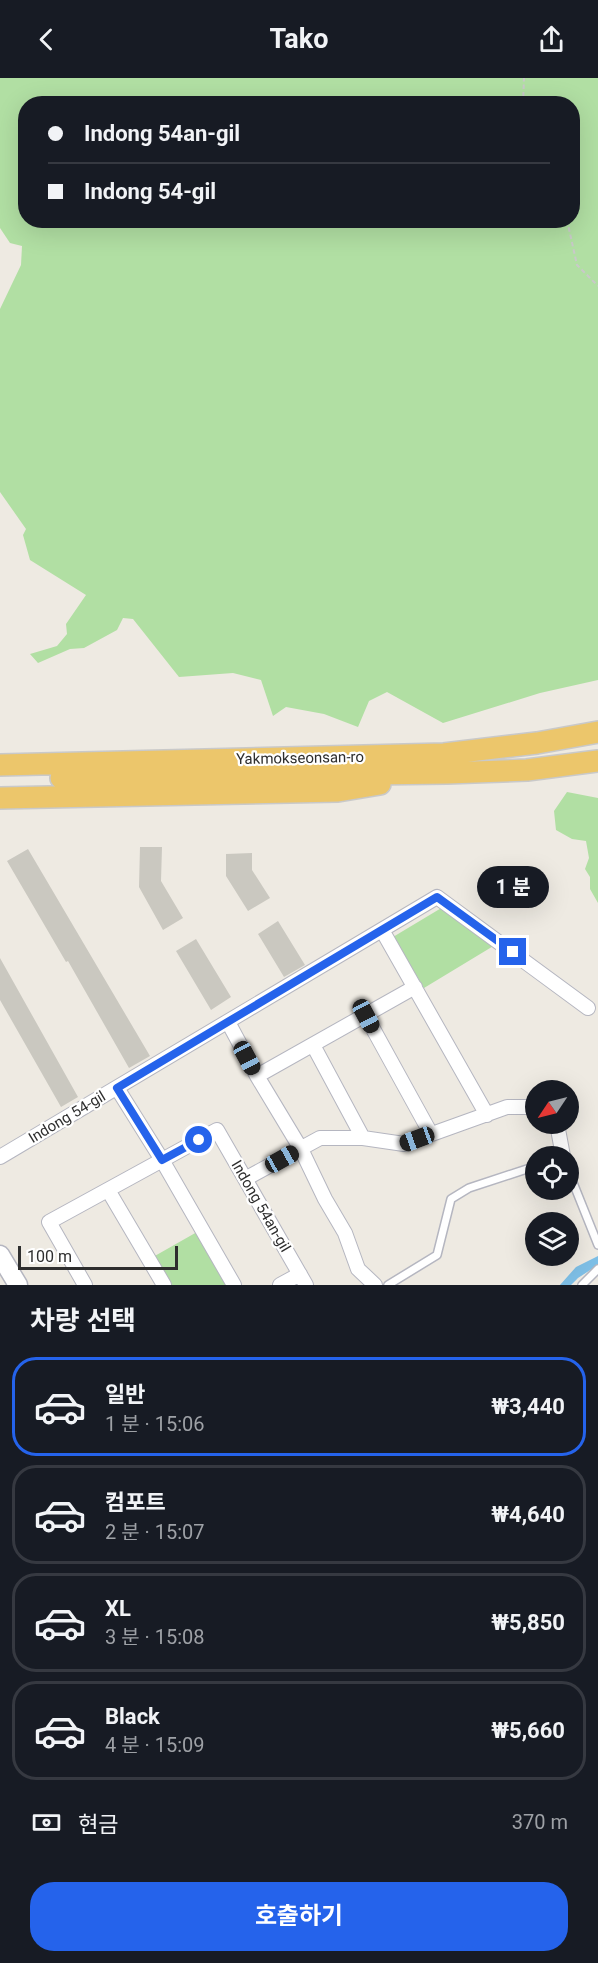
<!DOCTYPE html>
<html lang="ko">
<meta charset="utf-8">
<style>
:root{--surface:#171b24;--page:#20242c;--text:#f1f3f6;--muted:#9ea1a6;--line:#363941;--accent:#2563eb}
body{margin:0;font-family:Roboto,"Noto Sans KR",sans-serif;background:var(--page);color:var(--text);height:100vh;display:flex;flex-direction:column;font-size:22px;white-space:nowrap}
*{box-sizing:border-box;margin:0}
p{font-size:20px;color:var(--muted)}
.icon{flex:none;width:33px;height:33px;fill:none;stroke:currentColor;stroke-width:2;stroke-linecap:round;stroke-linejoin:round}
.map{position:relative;height:1207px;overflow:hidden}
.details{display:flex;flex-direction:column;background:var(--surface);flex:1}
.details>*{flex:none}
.banner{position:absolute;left:18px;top:18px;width:562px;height:132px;border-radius:24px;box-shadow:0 6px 24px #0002;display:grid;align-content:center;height:132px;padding:0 30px;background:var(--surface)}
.needle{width:39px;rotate:235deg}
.buttons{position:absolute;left:525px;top:1002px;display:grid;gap:12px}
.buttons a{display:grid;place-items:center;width:54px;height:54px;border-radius:50%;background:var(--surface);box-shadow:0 6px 24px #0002;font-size:30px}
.scale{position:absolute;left:18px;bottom:15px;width:160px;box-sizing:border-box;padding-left:6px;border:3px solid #2e2e2e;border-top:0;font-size:16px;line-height:21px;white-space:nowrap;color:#2e2e2e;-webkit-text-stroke:4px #fff;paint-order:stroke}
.end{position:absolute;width:27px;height:27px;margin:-14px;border:8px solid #2563eb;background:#fff;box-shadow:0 0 0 3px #fff}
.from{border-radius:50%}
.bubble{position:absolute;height:42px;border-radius:21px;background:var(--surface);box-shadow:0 6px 24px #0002;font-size:20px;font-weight:700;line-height:42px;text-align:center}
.car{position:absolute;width:18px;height:36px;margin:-18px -9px;border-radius:8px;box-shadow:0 0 4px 2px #0007;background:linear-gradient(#222 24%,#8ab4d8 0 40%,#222 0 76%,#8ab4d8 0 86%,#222 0)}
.banner b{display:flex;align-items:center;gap:21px;height:57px;font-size:22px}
.banner b+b{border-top:2px solid var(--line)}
.banner i{width:15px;height:15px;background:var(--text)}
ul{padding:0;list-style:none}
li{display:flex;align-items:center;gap:18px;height:99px;margin:0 12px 9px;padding:0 18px;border:3px solid var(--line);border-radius:24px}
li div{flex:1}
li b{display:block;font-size:22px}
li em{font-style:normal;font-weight:700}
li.on{border-color:var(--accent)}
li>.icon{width:54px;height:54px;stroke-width:1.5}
h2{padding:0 30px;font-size:27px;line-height:72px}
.pay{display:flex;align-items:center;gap:15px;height:66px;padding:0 30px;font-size:22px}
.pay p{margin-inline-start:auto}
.cta{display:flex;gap:12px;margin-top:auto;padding:12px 30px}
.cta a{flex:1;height:69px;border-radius:24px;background:var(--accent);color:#fff;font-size:24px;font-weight:700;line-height:69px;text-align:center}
header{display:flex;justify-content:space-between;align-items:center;height:78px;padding:0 30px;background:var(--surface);font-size:27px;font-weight:700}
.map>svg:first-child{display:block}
</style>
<header><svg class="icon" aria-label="back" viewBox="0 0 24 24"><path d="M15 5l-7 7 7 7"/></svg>Tako<svg class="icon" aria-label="share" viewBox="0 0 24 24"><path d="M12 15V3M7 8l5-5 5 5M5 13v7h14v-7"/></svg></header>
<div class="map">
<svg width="598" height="1207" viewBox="0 0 598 1207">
<rect width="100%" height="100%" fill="#eeeae2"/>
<path fill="#b1dfa3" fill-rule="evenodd" d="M 0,0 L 598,0 L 598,602 L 540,615 L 443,645 L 387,614 L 369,623 L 358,649 L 324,636 L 286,629 L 273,638 L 261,602 L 233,595 L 179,599 L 133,541 L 123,540 L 117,552 L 84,570 L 70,571 L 38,585 L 30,576 L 57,568 L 67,556 L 66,546 L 86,517 L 30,482 L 23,457 L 26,451 L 0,414 L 0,231 L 21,187 L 22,168 L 10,165 L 0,150 ZM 26,26 L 573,26 L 573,142 L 26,142 Z
M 567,714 L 598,720 L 598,825 L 590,811 L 590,799 L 585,791 L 589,780 L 586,763 L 572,761 L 556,752 L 554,733 Z
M 443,829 L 500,864 L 424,910 L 393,859 Z
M 197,1154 L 228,1207 L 170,1207 L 153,1179 Z"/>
<path fill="#7ebfe6" d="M 598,1178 L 598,1187 L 578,1200 L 571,1207 L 560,1207 L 576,1189 Z"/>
<path fill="#cac8c0" d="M 140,769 L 162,769 L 161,803 L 183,840 L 163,852 L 139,809 Z
M 28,771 L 150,978 L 129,990 L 68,883 L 66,884 L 7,783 Z
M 252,775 L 252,792 L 270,820 L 248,833 L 226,798 L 226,776 Z
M 278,843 L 305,887 L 284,899 L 258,856 Z
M 196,861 L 231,919 L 211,932 L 176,873 Z
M 0,880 L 78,1019 L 61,1029 L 0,922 Z"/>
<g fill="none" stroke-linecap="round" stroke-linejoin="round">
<defs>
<path id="service" d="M 568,1092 L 598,1167
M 388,1207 L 437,1177 L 451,1121 L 469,1110 L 536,1088
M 582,1207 L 598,1191"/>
<path id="minor" d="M 382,852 L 487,1037
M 366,938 L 431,1056
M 228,944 L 257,998 L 301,1071 L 325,1121 L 345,1155 L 358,1191 L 375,1207
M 313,967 L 363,1060
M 257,998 L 415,909
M 117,1010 L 162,1082 L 234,1207
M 557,1046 L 563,1078
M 0,1079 L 437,819 L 588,930
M 245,1101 L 320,1060 L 363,1060 L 404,1066 L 507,1029 L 536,1029
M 108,1112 L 164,1207
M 85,1207 L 49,1144 L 217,1052 L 306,1207
M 280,1207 L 300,1196"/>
<path id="secondary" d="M 0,1177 L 18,1207"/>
<path id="trunk" d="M 0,687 L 444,676 L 537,665 L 598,654
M 61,700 L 447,695 L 527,692 L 598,683
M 0,720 L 338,713 L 380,706"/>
</defs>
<use href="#service" stroke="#b5b6c0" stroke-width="10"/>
<use href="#minor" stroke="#b5b6c0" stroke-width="16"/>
<use href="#secondary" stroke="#b5b6c0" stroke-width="21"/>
<use href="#trunk" stroke="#c9c9c9" stroke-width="24"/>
<path stroke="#c9c9c9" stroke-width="2" stroke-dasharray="4.5 3" stroke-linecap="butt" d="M 523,26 L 524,0
M 567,142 L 577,187 L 598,208"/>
<use href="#service" stroke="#fff" stroke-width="7"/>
<use href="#minor" stroke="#fff" stroke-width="14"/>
<use href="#secondary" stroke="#fff" stroke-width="18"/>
<use href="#trunk" stroke="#ecc66b" stroke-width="21"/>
</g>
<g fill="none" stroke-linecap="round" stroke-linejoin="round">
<path stroke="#2563eb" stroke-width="8" d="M 199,1062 L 162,1082 L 117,1010 L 437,819 L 513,874"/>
</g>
<g text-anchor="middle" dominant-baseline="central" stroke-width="4.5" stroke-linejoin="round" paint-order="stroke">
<g font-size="15" fill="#2e2e2e" stroke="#fff">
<text transform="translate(300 680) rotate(-1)">Yakmokseonsan-ro</text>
<text transform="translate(67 1039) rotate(-31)">Indong 54-gil</text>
<text transform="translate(261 1128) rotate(60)">Indong 54an-gil</text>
</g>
</g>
</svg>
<div class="buttons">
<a><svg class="needle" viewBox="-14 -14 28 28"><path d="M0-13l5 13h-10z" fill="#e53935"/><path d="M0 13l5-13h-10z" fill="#9ea1a6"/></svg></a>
<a><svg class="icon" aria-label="locate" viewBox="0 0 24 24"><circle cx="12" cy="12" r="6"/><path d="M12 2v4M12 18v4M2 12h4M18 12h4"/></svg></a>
<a><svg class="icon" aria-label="layers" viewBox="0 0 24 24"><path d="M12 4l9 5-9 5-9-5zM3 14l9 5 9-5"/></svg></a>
</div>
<div class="scale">100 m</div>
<i class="end from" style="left:199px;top:1062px"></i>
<i class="end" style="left:513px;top:874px"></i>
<div class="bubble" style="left:477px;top:788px;width:72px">1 분</div>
<i class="car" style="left:366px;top:938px;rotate:152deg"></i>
<i class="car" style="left:247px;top:980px;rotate:152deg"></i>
<i class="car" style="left:417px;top:1061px;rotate:250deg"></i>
<i class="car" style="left:282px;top:1081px;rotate:61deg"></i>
<div class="banner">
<b><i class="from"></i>Indong 54an-gil</b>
<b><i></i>Indong 54-gil</b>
</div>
</div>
<section class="details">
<h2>차량 선택</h2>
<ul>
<li class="on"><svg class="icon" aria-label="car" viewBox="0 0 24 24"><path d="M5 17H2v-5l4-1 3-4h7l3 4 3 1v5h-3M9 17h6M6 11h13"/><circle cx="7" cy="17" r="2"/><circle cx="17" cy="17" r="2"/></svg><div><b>일반</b><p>1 분 · 15:06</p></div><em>₩3,440</em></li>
<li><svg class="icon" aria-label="car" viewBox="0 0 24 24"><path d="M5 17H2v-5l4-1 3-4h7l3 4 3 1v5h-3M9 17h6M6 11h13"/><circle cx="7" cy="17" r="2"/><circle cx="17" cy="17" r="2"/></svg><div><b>컴포트</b><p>2 분 · 15:07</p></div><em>₩4,640</em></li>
<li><svg class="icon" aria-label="car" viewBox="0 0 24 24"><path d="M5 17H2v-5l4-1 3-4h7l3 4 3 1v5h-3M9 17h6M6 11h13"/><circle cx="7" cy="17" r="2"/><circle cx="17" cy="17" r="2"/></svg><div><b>XL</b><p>3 분 · 15:08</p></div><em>₩5,850</em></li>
<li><svg class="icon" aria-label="car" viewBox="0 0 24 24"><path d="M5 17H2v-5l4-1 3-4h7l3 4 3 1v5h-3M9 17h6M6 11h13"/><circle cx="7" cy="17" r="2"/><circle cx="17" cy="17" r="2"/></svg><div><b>Black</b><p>4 분 · 15:09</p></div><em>₩5,660</em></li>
</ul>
<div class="pay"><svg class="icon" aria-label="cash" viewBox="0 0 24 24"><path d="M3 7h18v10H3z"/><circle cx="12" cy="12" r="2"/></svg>현금<p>370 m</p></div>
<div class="cta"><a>호출하기</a></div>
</section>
